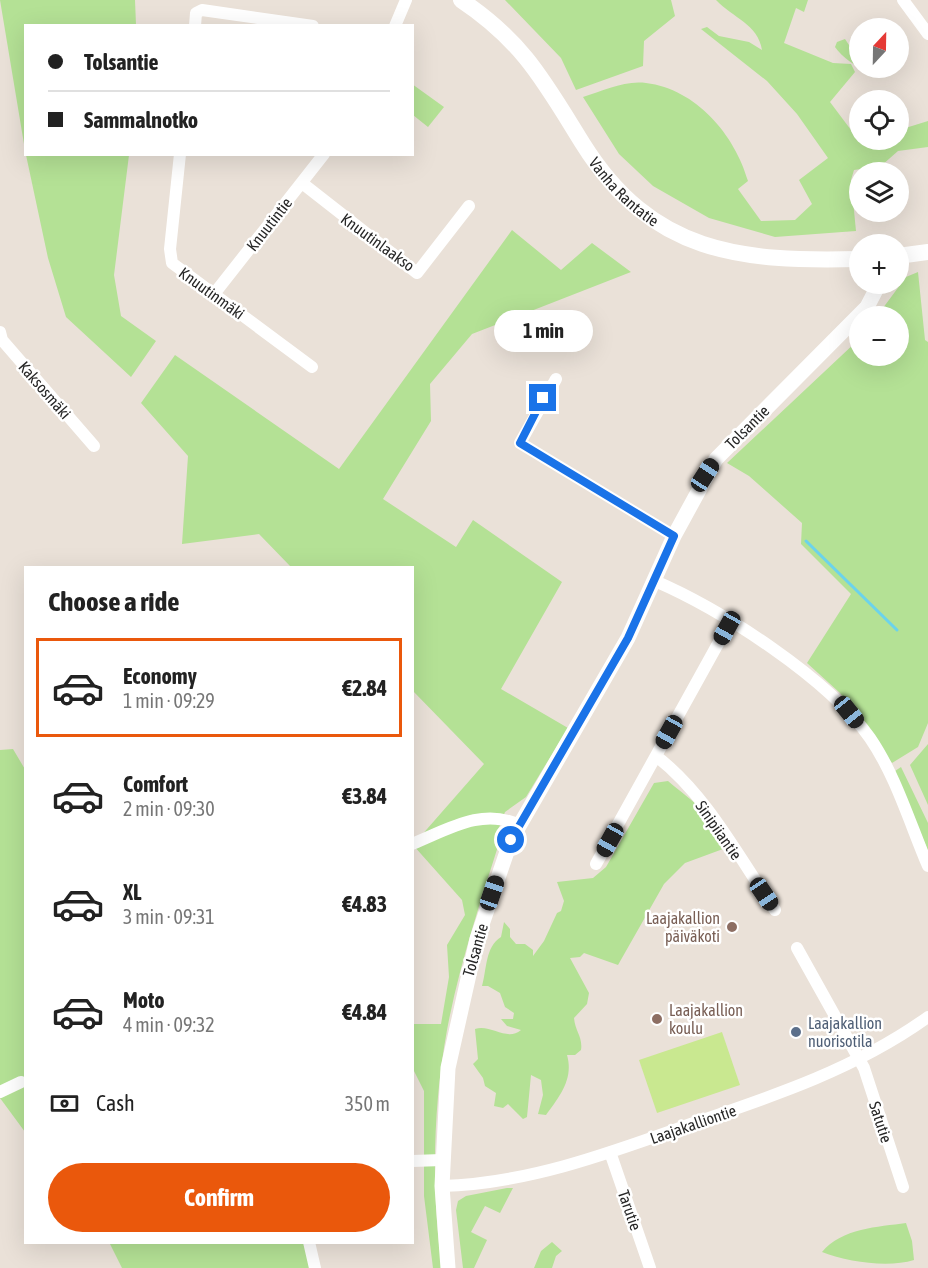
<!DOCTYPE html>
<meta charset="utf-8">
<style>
:root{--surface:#fff;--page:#f2f2f2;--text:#222;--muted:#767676;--line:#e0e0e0;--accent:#ea580c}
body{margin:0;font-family:"Asap Condensed",sans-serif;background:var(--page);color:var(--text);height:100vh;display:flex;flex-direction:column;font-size:22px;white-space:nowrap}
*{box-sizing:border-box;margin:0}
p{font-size:20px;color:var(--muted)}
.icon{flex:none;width:33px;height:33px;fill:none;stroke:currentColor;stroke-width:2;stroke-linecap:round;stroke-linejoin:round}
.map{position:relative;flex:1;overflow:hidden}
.side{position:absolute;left:24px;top:566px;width:390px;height:678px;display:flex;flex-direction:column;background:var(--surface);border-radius:0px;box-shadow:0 6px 24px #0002}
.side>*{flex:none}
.guide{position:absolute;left:24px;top:24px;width:390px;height:132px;border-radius:0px;box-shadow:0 6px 24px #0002;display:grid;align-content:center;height:132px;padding:0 24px;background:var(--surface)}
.needle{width:39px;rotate:22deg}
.fabs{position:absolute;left:849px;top:18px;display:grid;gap:12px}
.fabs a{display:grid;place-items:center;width:60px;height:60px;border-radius:50%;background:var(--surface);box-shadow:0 6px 24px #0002;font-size:30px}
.end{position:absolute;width:27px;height:27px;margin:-14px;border:8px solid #1a73e8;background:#fff;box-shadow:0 0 0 3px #fff}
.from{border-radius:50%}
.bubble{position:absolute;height:42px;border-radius:21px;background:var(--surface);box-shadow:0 6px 24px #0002;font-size:20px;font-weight:700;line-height:42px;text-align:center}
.car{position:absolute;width:18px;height:36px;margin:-18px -9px;border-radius:8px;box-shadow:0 0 4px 2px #0007;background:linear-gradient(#222 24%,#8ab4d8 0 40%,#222 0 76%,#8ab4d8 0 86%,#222 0)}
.guide b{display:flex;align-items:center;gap:21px;height:57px;font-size:22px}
.guide b+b{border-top:2px solid var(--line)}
.guide i{width:15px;height:15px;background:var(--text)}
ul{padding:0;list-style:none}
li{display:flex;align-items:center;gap:18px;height:99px;margin:0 12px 9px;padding:0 12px;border:3px solid transparent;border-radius:0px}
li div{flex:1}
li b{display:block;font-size:22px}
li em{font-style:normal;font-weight:700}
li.selected{border-color:var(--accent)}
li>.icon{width:54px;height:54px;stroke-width:1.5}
h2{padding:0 24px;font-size:27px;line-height:72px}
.pay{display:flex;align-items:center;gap:15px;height:66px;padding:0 24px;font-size:22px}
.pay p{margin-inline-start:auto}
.button{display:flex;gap:12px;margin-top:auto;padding:12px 24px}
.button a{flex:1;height:69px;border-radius:36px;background:var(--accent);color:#fff;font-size:24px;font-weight:700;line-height:69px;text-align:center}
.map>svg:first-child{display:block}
</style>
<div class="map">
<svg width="928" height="1268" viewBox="0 0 928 1268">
<rect width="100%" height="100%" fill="#eae1d8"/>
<path fill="#b4e195" d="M 0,0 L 135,0 L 136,25 L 26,26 L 25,150 Z
M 505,0 L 671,0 L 675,16 L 644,41 L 643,66 L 576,90 L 561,58 Z
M 716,0 L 808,0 L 804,12 L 796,8 L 784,43 L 833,63 L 851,64 L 855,72 L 830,102 L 860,142 L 898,140 L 899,130 L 928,121 L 928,147 L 898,151 L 881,166 L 854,170 L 851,180 L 856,231 L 775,237 L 709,218 L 653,186 L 619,154 L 583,97 C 603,91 625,80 646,83 C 696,89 735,135 748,181 L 738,189 L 761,221 L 795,220 L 812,204 L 799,180 L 828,158 L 797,114 L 767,81 L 701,29 L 707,27 L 719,36 L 749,42 L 762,50 C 758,24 733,18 716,0 Z
M 845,39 L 853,51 L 859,55 L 860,68 L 872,68 L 867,71 C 856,67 842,57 835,47 L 837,42 Z
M 412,84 L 444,107 L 428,127 L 413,115 Z
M 26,155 L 129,155 L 114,275 L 121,316 L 156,341 L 131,377 L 66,317 L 48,258 Z
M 512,230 L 561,270 L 592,243 L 631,272 L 472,334 L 430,384 L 431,421 L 383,499 L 456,547 L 473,520 L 562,582 L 501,689 L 568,728 L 526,797 L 505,812 L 495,838 L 500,840 C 480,903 459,966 447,1030 C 433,1107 431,1190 442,1268 L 433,1268 L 424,1196 L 424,1091 L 413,1069 L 413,1024 L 441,1024 L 449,977 L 447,945 L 465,915 L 462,900 L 413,845 L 484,764 L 413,691 L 412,567 L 291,567 L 259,534 L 182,544 L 188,456 L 141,403 L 175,355 L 339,469 Z
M 918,272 L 925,340 L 928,342 L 928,723 L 918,747 L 892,763 L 840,693 L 807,663 L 851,594 L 801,544 L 802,523 L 749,476 L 727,463 L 857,341 L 859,342 L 860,356 L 898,356 L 898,316 L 877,316 L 906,277 Z
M 928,744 L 928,805 L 910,765 Z
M 13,749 L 26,771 L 25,1132 L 0,1098 L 0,750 Z
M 901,767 L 928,823 L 928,851 L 895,771 Z
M 668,781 C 689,799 723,820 723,849 L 685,863 L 664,884 L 618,965 L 584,953 L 580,957 L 570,958 L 589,993 L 587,1004 L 574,1018 C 575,1031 583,1037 581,1050 L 575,1055 L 567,1055 C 574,1079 559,1097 546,1115 L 538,1114 L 543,1095 L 541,1080 L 531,1075 L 527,1117 L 523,1119 L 508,1104 L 503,1108 L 494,1106 L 496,1093 L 485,1086 L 483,1078 L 473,1064 L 478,1059 L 475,1029 C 491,1024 507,1042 521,1030 L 507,1026 L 501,1019 L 513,1019 L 514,1013 L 505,1007 L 500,993 L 488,986 L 482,986 C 487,969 485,947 501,937 L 504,922 L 510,929 L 510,937 L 516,944 L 525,944 L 533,950 L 533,956 L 544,941 L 557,913 L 561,911 L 564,901 L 557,882 L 593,878 L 606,867 L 654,783 Z
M 507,1188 L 513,1188 L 500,1213 L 485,1206 L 471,1232 L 487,1240 L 474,1268 L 463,1268 L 456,1210 L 458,1201 L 466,1196 Z
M 906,1223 L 912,1241 L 914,1260 C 888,1268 848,1262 822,1252 C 842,1228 878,1227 906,1223 Z
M 109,1242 L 306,1242 L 310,1268 L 122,1268 Z
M 552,1242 L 562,1251 L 556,1256 L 552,1268 L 534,1268 L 541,1251 Z"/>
<path fill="#c9e890" d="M 722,1032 L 740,1085 L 657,1113 L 639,1060 Z"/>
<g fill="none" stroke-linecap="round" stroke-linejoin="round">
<path stroke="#6bd3ec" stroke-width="3" d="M 806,541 L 897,630"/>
<path stroke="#fff" stroke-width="12" d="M 903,0 L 928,34
M 195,26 L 196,13 L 202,10 L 313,26
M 395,26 L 406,0
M 180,154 L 170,249 L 172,263 L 312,367
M 302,183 L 417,273 L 469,206
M 214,294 L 324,154
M 0,332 L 2,340 L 94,446
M 556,379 L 520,443 L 674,536
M 655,581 C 722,610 828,678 870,738 C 896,776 910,824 928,866
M 656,756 C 707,795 739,858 775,910
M 412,844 C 447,830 482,807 519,825
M 596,864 L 730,622
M 797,948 L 864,1068 L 903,1187
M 0,1092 L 21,1082
M 610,1152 L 650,1268
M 412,1161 L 442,1160
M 442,1186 C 526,1184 610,1153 688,1125 C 771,1097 856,1069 928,1017
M 309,1242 L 315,1268"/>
<path stroke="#fff" stroke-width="15" d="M 448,1268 L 442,1186 L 448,1068 L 477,939 L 511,840 L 628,638 L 674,536 L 716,459 L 867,307 L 879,284"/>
<g stroke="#fff" stroke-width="16">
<path id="s1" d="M 461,0 C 524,42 545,83 583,144 C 652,254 740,262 860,259"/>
<path d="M 898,256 L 928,252"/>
</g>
</g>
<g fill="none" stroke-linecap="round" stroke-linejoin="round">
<path stroke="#1a73e8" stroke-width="8" d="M 511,840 L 628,638 L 674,536 L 520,443 L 543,398"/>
</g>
<g fill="#8d6e63" stroke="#fff" stroke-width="2">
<circle cx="732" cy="927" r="6"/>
<circle cx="657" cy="1019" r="6"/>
</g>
<circle fill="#5c6f8a" stroke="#fff" stroke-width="2" cx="796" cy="1032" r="6"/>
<g text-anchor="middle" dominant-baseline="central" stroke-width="5" stroke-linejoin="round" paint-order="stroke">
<g font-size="16" fill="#272727" stroke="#fff">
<text stroke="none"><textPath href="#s1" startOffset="254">Vanha Rantatie</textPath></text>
<text transform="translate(269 224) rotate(-52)">Knuutintie</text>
<text transform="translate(378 242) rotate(36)">Knuutinlaakso</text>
<text transform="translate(212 293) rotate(36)">Knuutinmäki</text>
<text transform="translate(45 390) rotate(49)">Kaksosmäki</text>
<text transform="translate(747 427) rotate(-45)">Tolsantie</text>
<text transform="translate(719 830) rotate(55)">Sinipiiantie</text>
<text transform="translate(475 950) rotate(-74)">Tolsantie</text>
<text transform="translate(881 1122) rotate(72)">Satutie</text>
<text transform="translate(693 1124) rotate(-19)">Laajakalliontie</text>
<text transform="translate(630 1210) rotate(71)">Tarutie</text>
</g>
<g font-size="16" fill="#785e54" stroke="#fff" text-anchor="end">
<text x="720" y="918">Laajakallion<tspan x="720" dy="18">päiväkoti</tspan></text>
<text x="669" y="1010" text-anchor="start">Laajakallion<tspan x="669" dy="18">koulu</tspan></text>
</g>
<g font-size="16" fill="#4e5e75" stroke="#fff" text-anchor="start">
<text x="808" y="1023">Laajakallion<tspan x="808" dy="18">nuorisotila</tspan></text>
</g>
</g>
</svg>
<div class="fabs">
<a><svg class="needle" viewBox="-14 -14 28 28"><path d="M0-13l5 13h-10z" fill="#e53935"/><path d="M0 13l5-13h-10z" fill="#767676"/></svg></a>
<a><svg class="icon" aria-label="locate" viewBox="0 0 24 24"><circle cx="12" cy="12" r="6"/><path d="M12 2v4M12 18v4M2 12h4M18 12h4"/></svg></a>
<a><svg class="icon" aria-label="layers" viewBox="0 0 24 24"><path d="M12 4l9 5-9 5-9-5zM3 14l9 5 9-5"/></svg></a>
<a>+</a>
<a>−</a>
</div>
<i class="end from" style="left:511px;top:840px"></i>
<i class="end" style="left:543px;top:398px"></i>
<div class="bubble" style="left:494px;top:310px;width:99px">1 min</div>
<i class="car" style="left:705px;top:475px;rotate:33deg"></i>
<i class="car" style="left:727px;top:628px;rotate:209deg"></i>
<i class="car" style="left:849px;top:712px;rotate:141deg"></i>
<i class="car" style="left:669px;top:732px;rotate:209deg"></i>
<i class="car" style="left:610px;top:840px;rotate:209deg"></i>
<i class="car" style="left:492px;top:893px;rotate:19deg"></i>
<i class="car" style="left:764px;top:894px;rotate:146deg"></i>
<div class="guide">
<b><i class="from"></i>Tolsantie</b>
<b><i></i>Sammalnotko</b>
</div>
<section class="side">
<h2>Choose a ride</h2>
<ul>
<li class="selected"><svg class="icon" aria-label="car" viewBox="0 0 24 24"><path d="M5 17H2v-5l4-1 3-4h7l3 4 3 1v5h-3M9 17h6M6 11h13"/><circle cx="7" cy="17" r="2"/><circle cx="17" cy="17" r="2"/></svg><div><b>Economy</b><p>1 min · 09:29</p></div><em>€2.84</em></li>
<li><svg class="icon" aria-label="car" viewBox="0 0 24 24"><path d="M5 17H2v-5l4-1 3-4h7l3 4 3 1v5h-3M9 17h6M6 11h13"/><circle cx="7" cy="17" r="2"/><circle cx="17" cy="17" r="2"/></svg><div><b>Comfort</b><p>2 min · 09:30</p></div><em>€3.84</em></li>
<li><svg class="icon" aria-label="car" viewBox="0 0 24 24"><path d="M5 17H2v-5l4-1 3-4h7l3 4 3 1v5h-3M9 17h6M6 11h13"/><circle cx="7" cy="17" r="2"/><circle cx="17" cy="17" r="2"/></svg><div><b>XL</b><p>3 min · 09:31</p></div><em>€4.83</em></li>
<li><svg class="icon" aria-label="car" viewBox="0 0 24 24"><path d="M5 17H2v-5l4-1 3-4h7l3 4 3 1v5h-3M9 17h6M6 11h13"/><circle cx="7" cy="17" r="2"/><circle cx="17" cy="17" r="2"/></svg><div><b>Moto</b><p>4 min · 09:32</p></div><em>€4.84</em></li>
</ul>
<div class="pay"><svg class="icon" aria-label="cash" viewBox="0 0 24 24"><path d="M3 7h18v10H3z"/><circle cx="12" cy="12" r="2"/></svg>Cash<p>350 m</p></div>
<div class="button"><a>Confirm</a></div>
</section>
</div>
